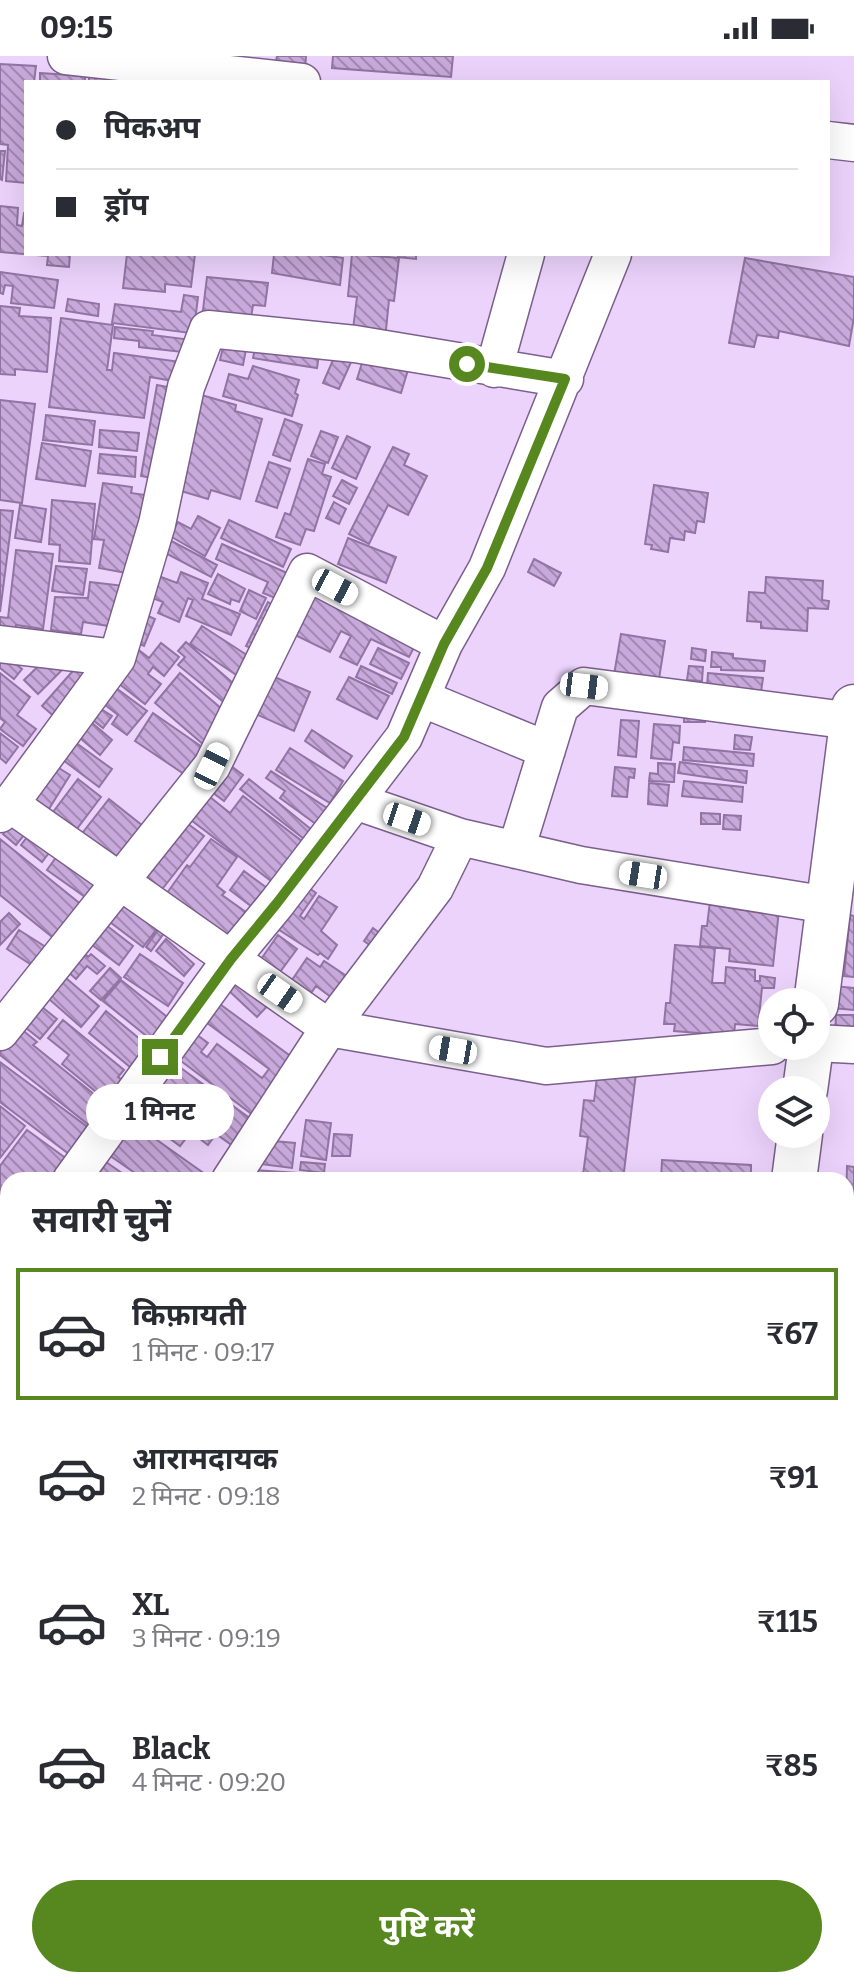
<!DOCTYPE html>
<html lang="hi">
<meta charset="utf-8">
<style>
:root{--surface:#fff;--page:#f7f7f7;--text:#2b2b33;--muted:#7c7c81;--line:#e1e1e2;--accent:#56881f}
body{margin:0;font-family:Bitter,"Noto Sans Devanagari",serif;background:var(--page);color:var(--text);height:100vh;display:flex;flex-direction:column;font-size:30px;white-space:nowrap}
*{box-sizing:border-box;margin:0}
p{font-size:26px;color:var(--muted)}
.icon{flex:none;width:44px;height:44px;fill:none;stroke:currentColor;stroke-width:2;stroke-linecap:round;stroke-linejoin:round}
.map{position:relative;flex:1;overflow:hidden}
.details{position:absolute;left:0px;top:1116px;width:854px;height:816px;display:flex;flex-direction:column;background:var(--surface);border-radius:24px 24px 0 0;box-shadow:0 8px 32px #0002}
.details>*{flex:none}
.top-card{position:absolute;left:24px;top:24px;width:806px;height:176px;border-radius:0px;box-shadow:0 8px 32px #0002;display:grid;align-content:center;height:176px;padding:0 32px;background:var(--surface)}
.tools{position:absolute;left:758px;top:932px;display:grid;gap:16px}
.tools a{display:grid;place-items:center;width:72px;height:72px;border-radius:50%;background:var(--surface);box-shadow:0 8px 32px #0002;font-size:40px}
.end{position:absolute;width:36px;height:36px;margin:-18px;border:10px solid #56881f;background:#fff;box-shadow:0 0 0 4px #fff}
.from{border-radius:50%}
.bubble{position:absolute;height:56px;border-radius:28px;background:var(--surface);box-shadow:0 8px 32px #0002;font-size:26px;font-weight:700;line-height:56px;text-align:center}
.car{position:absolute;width:24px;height:48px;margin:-24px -12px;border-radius:10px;box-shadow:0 0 6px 2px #0007;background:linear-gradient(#fff 24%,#345 0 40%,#fff 0 76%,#345 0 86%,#fff 0)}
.top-card b{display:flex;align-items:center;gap:28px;height:76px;font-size:30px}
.top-card b+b{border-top:2px solid var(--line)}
.top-card i{width:20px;height:20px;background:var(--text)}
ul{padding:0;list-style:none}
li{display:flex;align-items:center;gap:24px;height:132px;margin:0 16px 12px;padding:0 16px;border:4px solid transparent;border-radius:0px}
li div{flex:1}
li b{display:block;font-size:30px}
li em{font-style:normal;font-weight:700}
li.selected{border-color:var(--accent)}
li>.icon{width:72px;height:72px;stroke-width:1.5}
h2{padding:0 32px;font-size:36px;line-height:96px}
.action{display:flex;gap:16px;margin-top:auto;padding:16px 32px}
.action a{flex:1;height:92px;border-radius:48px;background:var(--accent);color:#fff;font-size:32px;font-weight:700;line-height:92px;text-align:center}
.status{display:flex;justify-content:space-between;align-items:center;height:56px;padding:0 40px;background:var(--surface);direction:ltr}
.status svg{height:22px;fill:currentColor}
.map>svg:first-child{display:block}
</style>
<div class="status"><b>09:15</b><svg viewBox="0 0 49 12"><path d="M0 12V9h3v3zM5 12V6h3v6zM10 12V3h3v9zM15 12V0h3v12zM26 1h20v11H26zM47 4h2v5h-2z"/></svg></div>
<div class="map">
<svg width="854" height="1932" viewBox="0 0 854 1932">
<defs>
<pattern id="grass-tufts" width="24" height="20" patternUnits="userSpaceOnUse" patternTransform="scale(2)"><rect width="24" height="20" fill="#b8dc9d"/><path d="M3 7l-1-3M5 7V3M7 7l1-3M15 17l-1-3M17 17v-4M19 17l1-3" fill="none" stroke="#9ebc87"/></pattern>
<pattern id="building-back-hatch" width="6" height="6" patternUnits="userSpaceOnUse" patternTransform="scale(2)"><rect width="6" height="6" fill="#c8a9db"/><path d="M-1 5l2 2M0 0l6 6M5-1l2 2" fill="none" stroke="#a289b2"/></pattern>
</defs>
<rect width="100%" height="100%" fill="#ecd3fc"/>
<path fill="url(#grass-tufts)" d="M 8,1742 L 8,1924 L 422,1924 L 423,1932 L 0,1932 L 0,1745 Z"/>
<path fill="url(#building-back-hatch)" stroke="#9174a3" stroke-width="2" d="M 277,0 L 306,0 L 305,15 L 275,11 Z
M 333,0 L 453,0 L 451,21 L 332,12 Z
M 0,8 L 36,10 L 34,26 L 26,26 L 26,127 L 6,125 L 8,89 L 0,88 Z
M 40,17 L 85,20 L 85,26 L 40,26 Z
M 89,19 L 116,21 L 116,26 L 89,26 Z
M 0,95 L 5,95 L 2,124 L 0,123 Z
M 0,150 L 18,152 L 17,169 L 22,170 L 24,157 L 26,157 L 26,198 L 70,198 L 69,211 L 47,209 L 48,200 L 0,196 Z
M 127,198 L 195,198 L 191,231 L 165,228 L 165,236 L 123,232 Z
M 274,198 L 317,198 L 343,202 L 340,229 L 272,217 Z
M 352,198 L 399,202 L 394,245 L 389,244 L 385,284 L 352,281 L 357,241 L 348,240 Z
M 398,198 L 416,198 L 416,203 L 398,201 Z
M 745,202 L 854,221 L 854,261 L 849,290 L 779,275 L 778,282 L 757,279 L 754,291 L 729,287 Z
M 0,216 L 58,224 L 54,252 L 11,247 L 13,230 L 5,229 L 3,238 L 0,237 Z
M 207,221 L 268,227 L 265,250 L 253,249 L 250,268 L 202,262 Z
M 184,239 L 198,241 L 195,265 L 191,265 L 190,277 L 112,267 L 115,248 L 181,256 Z
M 68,243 L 99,248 L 98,260 L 66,255 Z
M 0,250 L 20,252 L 19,260 L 51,262 L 47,316 L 15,313 L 15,319 L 0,318 Z
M 61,262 L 113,269 L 107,314 L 112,314 L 114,297 L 181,306 L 179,326 L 150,321 L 144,362 L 49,351 Z
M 115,271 L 153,275 L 152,279 L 192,284 L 191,297 L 139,291 L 139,285 L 114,282 Z
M 257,282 L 320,292 L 317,312 L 253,302 Z
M 224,287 L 246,293 L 243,309 L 220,304 Z
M 367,291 L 411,304 L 401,337 L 357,323 Z
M 336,297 L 352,304 L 339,333 L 323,327 Z
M 253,310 L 299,324 L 295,337 L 298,339 L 292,360 L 223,340 L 229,318 L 248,323 Z
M 157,329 L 178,333 L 162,424 L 141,420 Z
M 198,338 L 236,349 L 235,355 L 262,363 L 240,443 L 211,434 L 208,443 L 171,432 Z
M 0,344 L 35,348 L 22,447 L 0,444 Z
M 46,359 L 95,365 L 92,389 L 43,384 Z
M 285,363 L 302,369 L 290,405 L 273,399 Z
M 100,374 L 139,377 L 137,395 L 99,391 Z
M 321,375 L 338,381 L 328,407 L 311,400 Z
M 347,380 L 370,391 L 356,423 L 332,412 Z
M 42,387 L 91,395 L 85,430 L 36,423 Z
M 393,391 L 409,398 L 404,409 L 427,420 L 408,459 L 388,449 L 369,488 L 349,478 Z
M 100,398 L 136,401 L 135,421 L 98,417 Z
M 308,403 L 325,408 L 322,418 L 331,421 L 314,475 L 306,473 L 300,489 L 276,481 L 285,457 L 290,459 Z
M 269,406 L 290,413 L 277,452 L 256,445 Z
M 342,424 L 357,432 L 349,448 L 333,440 Z
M 103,427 L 132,431 L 131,437 L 145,439 L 132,518 L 99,512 L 104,484 L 94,483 Z
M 654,429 L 708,437 L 704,466 L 697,465 L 695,477 L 685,475 L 684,484 L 670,482 L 668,496 L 651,493 L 652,489 L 645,488 Z
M 52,444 L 95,448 L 90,508 L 59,505 L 60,489 L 49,488 Z
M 334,446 L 346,453 L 339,468 L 326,462 Z
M 20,449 L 46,453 L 41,486 L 15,482 Z
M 0,454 L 13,455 L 0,556 Z
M 198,460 L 220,472 L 205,500 L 170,480 L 178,466 L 191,473 Z
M 229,464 L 291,493 L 283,511 L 221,482 Z
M 160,479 L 217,509 L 211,521 L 154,491 Z
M 348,482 L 396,501 L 386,527 L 338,508 Z
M 222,488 L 287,517 L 285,546 L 263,537 L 268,526 L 216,503 Z
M 16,494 L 53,498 L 43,573 L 16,569 L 14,585 L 0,583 L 0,561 L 8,562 Z
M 534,503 L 561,517 L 554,530 L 528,516 Z
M 56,510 L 87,513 L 83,539 L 52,535 Z
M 181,516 L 208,527 L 202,543 L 240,558 L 231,579 L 186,560 L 193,544 L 188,542 L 179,566 L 158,557 L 163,546 L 147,540 L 156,519 L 177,527 Z
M 218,518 L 245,533 L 239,546 L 231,543 L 230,548 L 208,538 Z
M 766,521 L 823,525 L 822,544 L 829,545 L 828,553 L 808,552 L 807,575 L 761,572 L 761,566 L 747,565 L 749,536 L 765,537 Z
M 90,526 L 125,530 L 115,571 L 83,566 L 81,578 L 51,574 L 55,541 L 88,542 Z
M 313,528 L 420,580 L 409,601 L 371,583 L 357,609 L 340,601 L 351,580 L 341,575 L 330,596 L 295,579 Z
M 249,534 L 266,542 L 256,563 L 240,555 Z
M 268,546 L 280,553 L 258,595 L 246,590 Z
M 139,556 L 155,563 L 144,590 L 128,583 Z
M 202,570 L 253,603 L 241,622 L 190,588 Z
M 621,578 L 665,585 L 656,642 L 609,648 Z
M 186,586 L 243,636 L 231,652 L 178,609 L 185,601 L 178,595 Z
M 130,587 L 149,602 L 161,587 L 179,601 L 164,620 L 153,611 L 148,618 L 161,628 L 145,648 L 109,620 Z
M 378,592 L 409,607 L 401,623 L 370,608 Z
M 692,592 L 706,594 L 705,605 L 691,603 Z
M 0,596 L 22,613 L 14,623 L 0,612 Z
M 712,596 L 733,598 L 733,602 L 765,605 L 764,615 L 721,614 L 721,611 L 711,611 Z
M 52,597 L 66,610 L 38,638 L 24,624 Z
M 86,600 L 100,612 L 56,662 L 42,650 Z
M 361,610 L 397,627 L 392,638 L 356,621 Z
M 689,610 L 703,611 L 702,625 L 687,624 Z
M 0,617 L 30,641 L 17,659 L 36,673 L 23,690 L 0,673 L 5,666 L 0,662 Z
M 180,617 L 229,659 L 204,689 L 155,647 Z
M 265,617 L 310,636 L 294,675 L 249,655 Z
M 708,617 L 763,622 L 761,636 L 707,630 Z
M 349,621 L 389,640 L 377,663 L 337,643 Z
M 116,632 L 147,655 L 127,679 L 112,668 L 118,659 L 104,648 Z
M 101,653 L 112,660 L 103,672 L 93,664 Z
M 153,657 L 202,691 L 184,718 L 135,685 Z
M 684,658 L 705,658 L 705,666 L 684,666 Z
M 621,664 L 639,665 L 636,701 L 618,699 Z
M 91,666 L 112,684 L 100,699 L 79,681 Z
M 654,668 L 680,670 L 679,687 L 673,686 L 671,704 L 651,702 Z
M 312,674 L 352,700 L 344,712 L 305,685 Z
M 0,677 L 18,691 L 6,707 L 0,702 Z
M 735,679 L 752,681 L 750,694 L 734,693 Z
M 68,681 L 112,713 L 99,731 L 55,698 Z
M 684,691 L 754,698 L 753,710 L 683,704 Z
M 290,692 L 343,725 L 330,747 L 276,714 Z
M 46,704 L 70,719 L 47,756 L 22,740 Z
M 223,704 L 243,719 L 224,745 L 204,730 Z
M 680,706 L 747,715 L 746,727 L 678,717 Z
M 658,707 L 675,708 L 674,726 L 649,725 L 650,717 L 658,718 Z
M 615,711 L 635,713 L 634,722 L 629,721 L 627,741 L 612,740 Z
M 271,715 L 327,752 L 316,768 L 280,742 L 285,735 L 266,722 Z
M 78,723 L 101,741 L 73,778 L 50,760 Z
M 249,723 L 317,778 L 309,787 L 240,733 Z
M 684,725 L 743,731 L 742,746 L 682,740 Z
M 649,727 L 669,729 L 667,750 L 648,748 Z
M 205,737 L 230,757 L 243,740 L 307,789 L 275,828 L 187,761 Z
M 109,743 L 148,774 L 119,810 L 80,780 Z
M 701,757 L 720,758 L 720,768 L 701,768 Z
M 724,759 L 741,760 L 740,774 L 723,773 Z
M 179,761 L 204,780 L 156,841 L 131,824 Z
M 15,762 L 29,773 L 16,789 L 3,778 Z
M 34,772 L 55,789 L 42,806 L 21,789 Z
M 0,783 L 83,850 L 56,884 L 0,839 Z
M 211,783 L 237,801 L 217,830 L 225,836 L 222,839 L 250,859 L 226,893 L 162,844 L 187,809 L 190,811 Z
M 60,796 L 101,825 L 88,843 L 47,814 Z
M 244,815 L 271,835 L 256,854 L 230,834 Z
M 302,827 L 316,837 L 300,860 L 304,863 L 319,840 L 337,851 L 321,875 L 337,889 L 328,903 L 320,897 L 318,899 L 273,870 Z
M 121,835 L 162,866 L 143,891 L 102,860 Z
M 710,845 L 779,854 L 773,910 L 729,905 L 730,893 L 700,890 L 702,870 L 707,870 Z
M 9,857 L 20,868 L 0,889 L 0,866 Z
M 850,859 L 854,860 L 854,921 L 844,920 Z
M 106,869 L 133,890 L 119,909 L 91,888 Z
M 161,870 L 167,873 L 151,895 L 146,891 Z
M 373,872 L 390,885 L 381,897 L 364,885 Z
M 19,874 L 49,893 L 36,912 L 7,893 Z
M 278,879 L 297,893 L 277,920 L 259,906 Z
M 166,883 L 194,908 L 184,920 L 156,895 Z
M 675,889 L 715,892 L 712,927 L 725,927 L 726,911 L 755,914 L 755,925 L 760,925 L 760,920 L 775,922 L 774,932 L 762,932 L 758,970 L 735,968 L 734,980 L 674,975 L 675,968 L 664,968 L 666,947 L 670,947 Z
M 81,894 L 88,901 L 91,898 L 105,910 L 97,918 L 87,910 L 76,923 L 64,912 Z
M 140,898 L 183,927 L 168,950 L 124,921 Z
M 307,902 L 320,911 L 324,905 L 351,923 L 335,944 L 316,930 L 309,940 L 290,927 Z
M 110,912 L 121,922 L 101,944 L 90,935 Z
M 60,917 L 99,950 L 81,971 L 42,937 Z
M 243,919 L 272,945 L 257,961 L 228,934 Z
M 121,924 L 171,964 L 154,986 L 103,945 Z
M 834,930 L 854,932 L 854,954 L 833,952 Z
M 209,940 L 304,1010 L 257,1062 L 177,1002 L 193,976 L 208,987 L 201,996 L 207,1001 L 217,988 L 262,1022 L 269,1013 L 195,958 Z
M 42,951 L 57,963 L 40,983 L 25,971 Z
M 106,955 L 147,989 L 130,1011 L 89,977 Z
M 836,959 L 854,959 L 854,979 L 835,978 Z
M 63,964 L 124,1014 L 118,1021 L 128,1028 L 111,1048 L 62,1008 L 69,999 L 48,982 Z
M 15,968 L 37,986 L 33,989 L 111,1052 L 94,1073 L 0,999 L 0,986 Z
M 0,1006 L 93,1075 L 73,1101 L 0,1046 Z
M 174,1007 L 259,1069 L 240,1095 L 216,1078 L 208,1089 L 191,1076 L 180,1090 L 138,1059 Z
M 598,1013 L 636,1017 L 623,1124 L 583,1119 L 588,1081 L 580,1080 L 584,1044 L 594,1045 Z
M 0,1050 L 25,1070 L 0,1102 Z
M 306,1064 L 331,1067 L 326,1104 L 301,1100 Z
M 133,1067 L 212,1123 L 212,1124 L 145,1124 L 109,1099 Z
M 27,1074 L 71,1106 L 58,1124 L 8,1124 L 8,1152 L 0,1146 L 0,1110 Z
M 334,1078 L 352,1079 L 350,1100 L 332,1100 Z
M 262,1084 L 295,1087 L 292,1112 L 260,1108 Z
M 662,1104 L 751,1109 L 751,1124 L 661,1124 Z
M 106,1106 L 132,1124 L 94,1124 Z
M 301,1106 L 325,1108 L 324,1117 L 300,1114 Z
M 847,1110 L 854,1111 L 854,1160 L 846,1159 Z
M 254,1114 L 297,1117 L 297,1124 L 254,1124 Z
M 304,1117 L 326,1120 L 325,1124 L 303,1124 Z
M 846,1169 L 854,1170 L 854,1218 L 846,1217 Z
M 846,1237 L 854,1237 L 854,1320 L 846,1320 Z
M 8,1282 L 8,1300 L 0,1295 Z
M 0,1302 L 8,1307 L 8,1334 L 0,1329 Z
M 0,1336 L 8,1340 L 0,1353 Z
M 8,1346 L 8,1367 L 0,1362 Z
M 0,1392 L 8,1397 L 8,1414 L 0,1409 Z
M 0,1425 L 8,1430 L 8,1447 L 0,1442 Z
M 8,1504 L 8,1523 L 3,1524 L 0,1507 Z
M 8,1595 L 8,1644 L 0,1646 L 0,1597 Z
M 482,1924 L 754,1924 L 755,1932 L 483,1932 Z"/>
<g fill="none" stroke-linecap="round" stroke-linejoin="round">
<defs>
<path id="minor" d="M 66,0 L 302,26
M 828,84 L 854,87
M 494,313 L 526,198
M 0,588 L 117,602
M 421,642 L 547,694
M 355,745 L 460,781 L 581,809 L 828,849
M 10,748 L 329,972 L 546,1010 L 772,990
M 0,758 L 10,748 L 117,602 L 157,468 L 186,331 L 208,273 L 355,288 L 565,323
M 516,794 L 560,651 L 584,630 L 852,665
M 0,976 L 212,710 L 307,516 L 444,588
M 816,987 L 854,989
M 71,1124 L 231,903 L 277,847 L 404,681 L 444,588 L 487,512 L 613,198
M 230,1124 L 329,972 L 435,832 L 460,781
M 846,1165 L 854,1166
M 0,1222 L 8,1211
M 443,1924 L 444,1932"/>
<path id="major" d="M 816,948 L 854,651
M 805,1034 L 811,990
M 794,1124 L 800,1078
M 846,1432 L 854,1430
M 0,1705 L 8,1703"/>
</defs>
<use href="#minor" stroke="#7b5f8c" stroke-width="39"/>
<use href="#major" stroke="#7b5f8c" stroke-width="47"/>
<use href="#minor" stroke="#fff" stroke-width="36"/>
<use href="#major" stroke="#fff" stroke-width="44"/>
</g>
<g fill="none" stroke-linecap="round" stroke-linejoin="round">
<path stroke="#56881f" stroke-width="10" d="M 160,1001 L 231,903 L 277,847 L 404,681 L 444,588 L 487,512 L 565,323 L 467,308"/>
</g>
</svg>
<div class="tools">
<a><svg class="icon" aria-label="locate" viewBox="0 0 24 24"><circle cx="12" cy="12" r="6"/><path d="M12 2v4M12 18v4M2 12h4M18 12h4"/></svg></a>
<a><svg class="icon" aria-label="layers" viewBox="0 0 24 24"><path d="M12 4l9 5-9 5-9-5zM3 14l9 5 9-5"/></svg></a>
</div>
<i class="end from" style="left:467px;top:308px"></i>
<i class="end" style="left:160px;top:1001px"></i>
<div class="bubble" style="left:86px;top:1028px;width:148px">1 मिनट</div>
<i class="car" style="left:335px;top:531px;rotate:118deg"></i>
<i class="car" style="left:584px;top:630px;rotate:97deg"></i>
<i class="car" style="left:212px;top:710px;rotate:26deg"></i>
<i class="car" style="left:407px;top:763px;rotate:109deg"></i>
<i class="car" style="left:643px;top:819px;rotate:279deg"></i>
<i class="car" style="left:280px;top:937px;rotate:125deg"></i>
<i class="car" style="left:453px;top:994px;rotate:280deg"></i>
<div class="top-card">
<b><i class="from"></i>पिकअप</b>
<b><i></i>ड्रॉप</b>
</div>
<section class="details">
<h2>सवारी चुनें</h2>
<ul>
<li class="selected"><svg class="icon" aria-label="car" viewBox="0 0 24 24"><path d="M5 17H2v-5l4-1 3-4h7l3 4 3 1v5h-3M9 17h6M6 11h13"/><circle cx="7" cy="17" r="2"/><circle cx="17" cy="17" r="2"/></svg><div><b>किफ़ायती</b><p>1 मिनट · 09:17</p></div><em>₹67</em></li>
<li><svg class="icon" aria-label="car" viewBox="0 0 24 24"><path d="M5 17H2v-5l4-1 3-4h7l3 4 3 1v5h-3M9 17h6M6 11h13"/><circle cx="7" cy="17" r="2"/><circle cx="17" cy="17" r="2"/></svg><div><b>आरामदायक</b><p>2 मिनट · 09:18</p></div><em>₹91</em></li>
<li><svg class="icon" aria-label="car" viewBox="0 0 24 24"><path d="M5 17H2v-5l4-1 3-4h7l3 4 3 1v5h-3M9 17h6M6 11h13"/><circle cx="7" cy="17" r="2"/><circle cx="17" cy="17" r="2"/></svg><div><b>XL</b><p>3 मिनट · 09:19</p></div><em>₹115</em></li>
<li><svg class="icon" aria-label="car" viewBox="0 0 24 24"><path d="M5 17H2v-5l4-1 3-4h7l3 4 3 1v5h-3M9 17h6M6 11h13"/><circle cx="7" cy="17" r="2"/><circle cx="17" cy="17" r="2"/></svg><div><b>Black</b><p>4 मिनट · 09:20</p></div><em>₹85</em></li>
</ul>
<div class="action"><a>पुष्टि करें</a></div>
</section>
</div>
